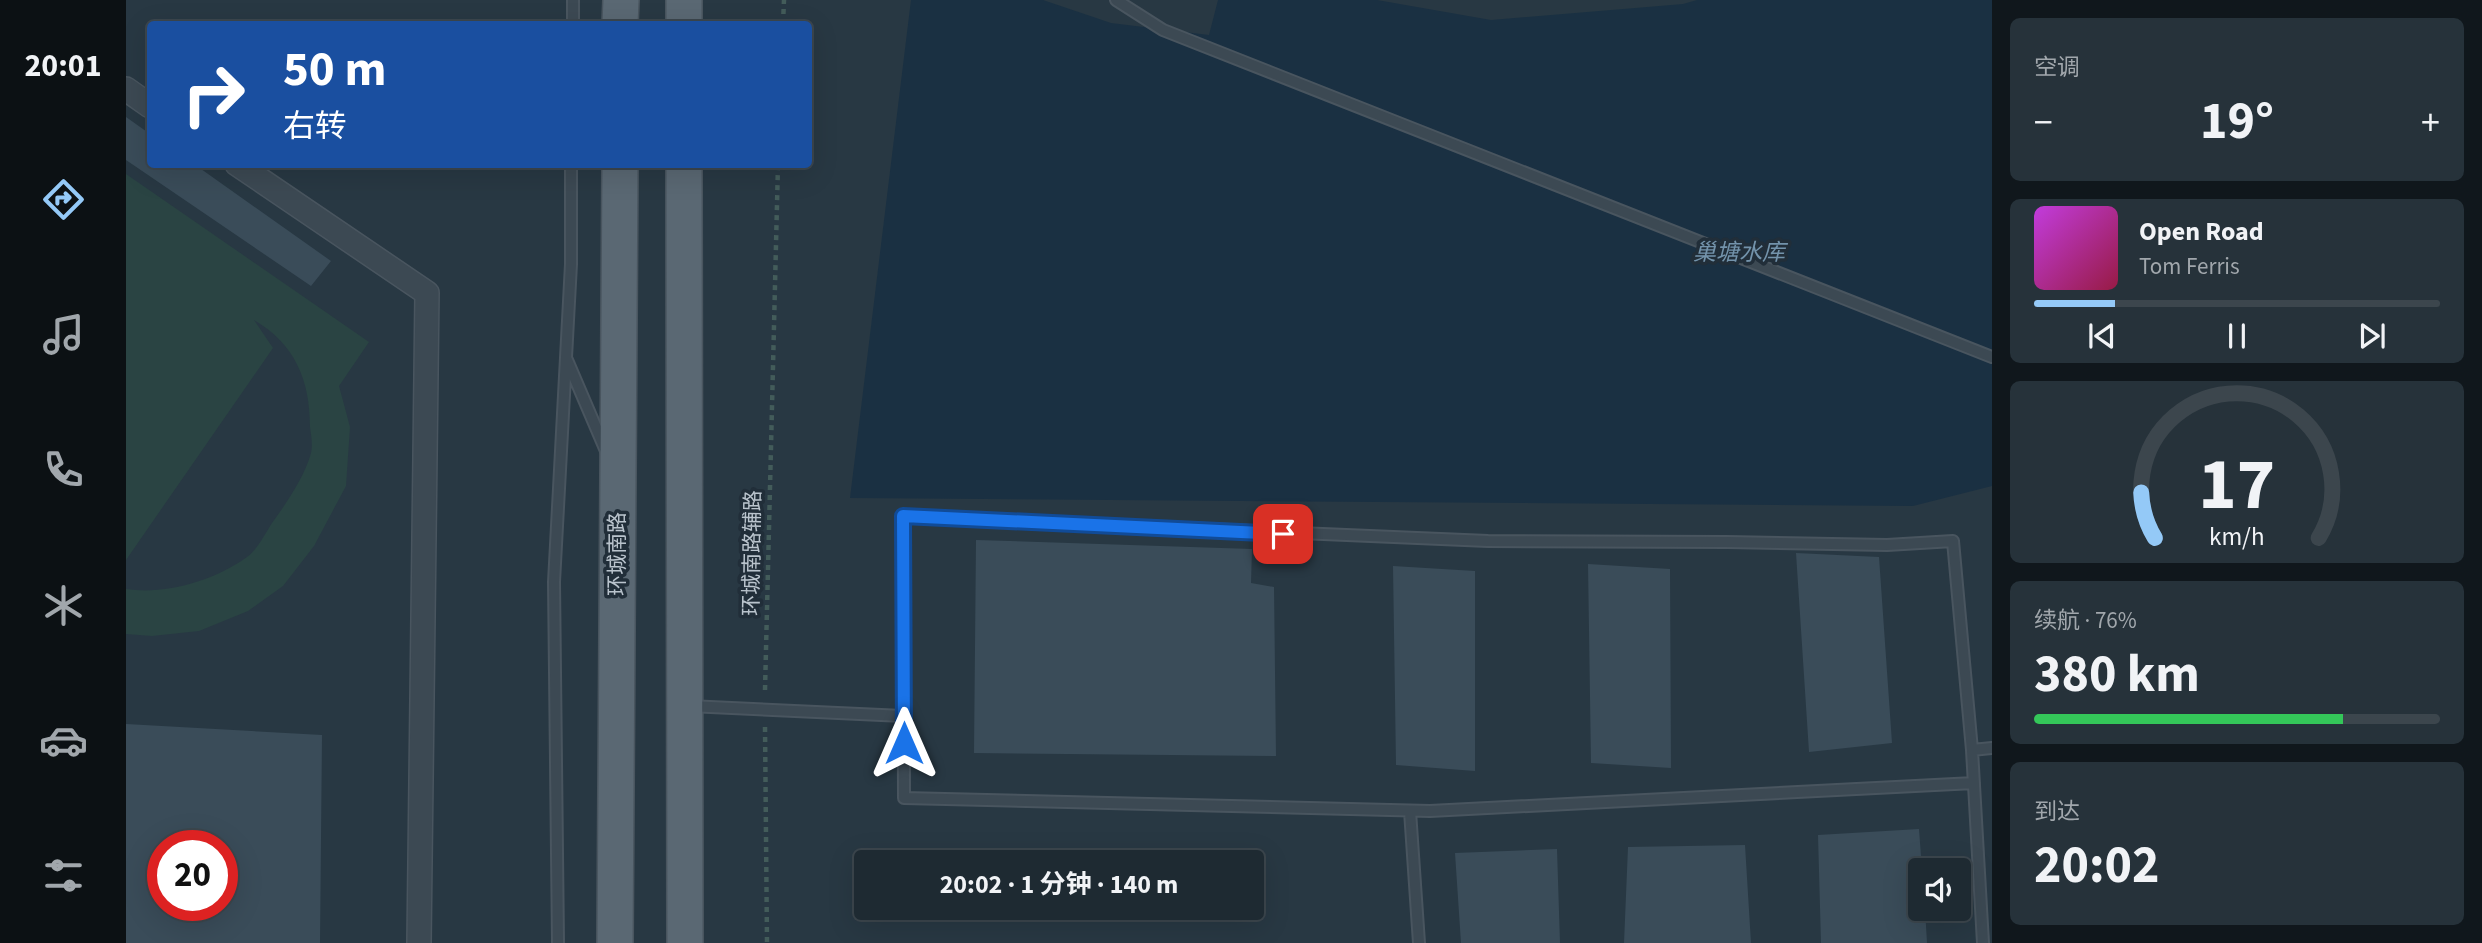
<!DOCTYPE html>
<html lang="zh">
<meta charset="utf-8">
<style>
:root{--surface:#1e2a32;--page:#26323a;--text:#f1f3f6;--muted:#a1a7ac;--line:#3c464d;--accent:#94c9f7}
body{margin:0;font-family:"Source Sans 3","Noto Sans SC",sans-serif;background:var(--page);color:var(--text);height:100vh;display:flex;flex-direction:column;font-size:26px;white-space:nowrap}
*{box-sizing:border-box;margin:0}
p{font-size:23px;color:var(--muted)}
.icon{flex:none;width:38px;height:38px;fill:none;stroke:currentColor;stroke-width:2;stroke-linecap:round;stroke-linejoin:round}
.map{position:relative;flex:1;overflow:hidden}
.panel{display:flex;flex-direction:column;gap:18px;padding:18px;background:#10171c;width:490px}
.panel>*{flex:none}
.banner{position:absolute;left:21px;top:21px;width:665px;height:147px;border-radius:7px;box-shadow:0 7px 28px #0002,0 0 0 2px var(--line);background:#1a4fa0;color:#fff;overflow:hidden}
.buttons{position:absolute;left:1782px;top:858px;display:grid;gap:14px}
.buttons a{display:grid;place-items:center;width:63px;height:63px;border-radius:7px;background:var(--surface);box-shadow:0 7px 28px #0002,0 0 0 2px var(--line);font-size:35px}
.speed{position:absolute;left:21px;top:830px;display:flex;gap:14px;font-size:35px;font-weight:700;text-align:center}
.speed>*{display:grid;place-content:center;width:91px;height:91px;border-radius:50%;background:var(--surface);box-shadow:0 7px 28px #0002,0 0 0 2px var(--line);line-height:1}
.speed .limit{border:10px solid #d22;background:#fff;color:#111}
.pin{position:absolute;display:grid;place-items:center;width:60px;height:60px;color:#fff;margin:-30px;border-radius:14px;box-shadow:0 4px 10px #0006}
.me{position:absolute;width:77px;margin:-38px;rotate:0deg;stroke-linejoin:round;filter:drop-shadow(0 0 5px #0008)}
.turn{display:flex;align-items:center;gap:24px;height:147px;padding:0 21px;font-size:32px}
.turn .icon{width:91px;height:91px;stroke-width:2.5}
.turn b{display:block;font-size:49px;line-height:60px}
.big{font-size:52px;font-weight:700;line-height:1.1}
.panel .card{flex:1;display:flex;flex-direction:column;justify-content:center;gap:10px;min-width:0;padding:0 24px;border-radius:10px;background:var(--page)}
.panel .dial{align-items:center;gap:0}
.dial svg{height:182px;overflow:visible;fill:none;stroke:var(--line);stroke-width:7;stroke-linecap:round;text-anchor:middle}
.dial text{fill:var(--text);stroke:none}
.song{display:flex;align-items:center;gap:21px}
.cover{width:84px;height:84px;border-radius:10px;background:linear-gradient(135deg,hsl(290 70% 55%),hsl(340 70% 35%))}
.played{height:7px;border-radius:4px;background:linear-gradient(90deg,var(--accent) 20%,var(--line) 20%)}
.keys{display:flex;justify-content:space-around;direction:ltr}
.heat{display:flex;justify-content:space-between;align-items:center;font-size:38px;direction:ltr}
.charge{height:10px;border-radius:5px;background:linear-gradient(90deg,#34c759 76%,var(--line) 0)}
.trip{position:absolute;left:728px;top:850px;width:410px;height:70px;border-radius:7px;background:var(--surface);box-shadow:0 7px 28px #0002,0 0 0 2px var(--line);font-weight:700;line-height:70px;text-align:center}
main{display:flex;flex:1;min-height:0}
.dock{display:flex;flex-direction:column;width:126px;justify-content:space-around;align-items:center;background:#0c1114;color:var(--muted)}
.dock .icon{width:49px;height:49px}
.dock .active{color:var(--accent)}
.dock b{font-size:32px;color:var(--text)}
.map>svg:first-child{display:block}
</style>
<main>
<nav class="dock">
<b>20:01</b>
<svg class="icon active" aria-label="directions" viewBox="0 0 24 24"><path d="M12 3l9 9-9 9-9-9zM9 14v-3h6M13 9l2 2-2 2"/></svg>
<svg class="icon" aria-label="music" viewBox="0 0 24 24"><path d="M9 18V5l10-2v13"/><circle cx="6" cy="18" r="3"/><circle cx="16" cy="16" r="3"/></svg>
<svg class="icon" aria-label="phone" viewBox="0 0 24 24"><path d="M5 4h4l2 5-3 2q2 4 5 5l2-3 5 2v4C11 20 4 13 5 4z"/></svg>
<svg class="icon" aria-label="climate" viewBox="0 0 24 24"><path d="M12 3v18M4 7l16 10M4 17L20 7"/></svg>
<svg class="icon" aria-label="car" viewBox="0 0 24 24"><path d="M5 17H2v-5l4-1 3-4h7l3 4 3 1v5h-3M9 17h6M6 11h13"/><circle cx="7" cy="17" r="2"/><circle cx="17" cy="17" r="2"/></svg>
<svg class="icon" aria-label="filters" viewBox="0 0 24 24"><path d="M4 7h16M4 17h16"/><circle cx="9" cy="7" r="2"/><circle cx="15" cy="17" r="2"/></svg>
</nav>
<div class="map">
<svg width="1866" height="943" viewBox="0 0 1866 943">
<rect width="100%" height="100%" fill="#283843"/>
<path fill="#2a4443" d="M0,174L243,342L213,386L224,427L220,486L188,546L157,586L122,611L73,631L26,636L0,634V589C39,595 88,581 121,557C131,550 139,534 146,523C160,504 179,476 185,453C187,445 185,435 184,427C184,380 169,344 128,320L147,348L0,560Z"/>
<path fill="#1a3042" d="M785,0H917L985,23L1083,35L1092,0H1251L1365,20L1557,4L1571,0H1866V486L1787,506L724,498Z"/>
<path fill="#3a4c59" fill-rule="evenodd" d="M0,117L24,134V164H68L205,261L185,286L0,160Z
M850,540L1126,549L1125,583L1148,587L1150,756L848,753Z
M1670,553L1753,557L1766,743L1683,752Z
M1462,564L1544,569L1545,768L1465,763Z
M1267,566L1349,571V771L1270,765Z
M0,724L196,735L194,943H0ZM37,845H96V905H37Z
M1793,829L1796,870H1794V908H1799L1801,943H1695L1692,835Z
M1619,845L1625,943H1498L1502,847Z
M1431,849L1434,943H1335L1329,853Z"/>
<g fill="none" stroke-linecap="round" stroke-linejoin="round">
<defs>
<path id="lane" d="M990,0L1037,30L1866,357
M447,24V0
M441,360L480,451
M563,706L777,716
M1846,750L1866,748
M1848,783L1304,811L778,798L777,516L1362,541L1601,542L1761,545L1827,541L1846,750L1857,943
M1284,811L1293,943
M432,943L428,582L445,264V164"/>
<path id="street" d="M0,89L24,106
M111,164L301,293L293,943"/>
<path id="primary" d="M558,0V24
M494,24L495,0
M558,164L559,943
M489,943L494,164"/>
</defs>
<use href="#lane" stroke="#49555f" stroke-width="14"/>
<use href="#street" stroke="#49555f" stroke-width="26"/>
<use href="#primary" stroke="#49555f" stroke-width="38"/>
<path stroke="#435c5a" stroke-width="4.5" stroke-dasharray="5 5" stroke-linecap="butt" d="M657,24L658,0
M639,690L652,164
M639,727L641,943"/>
<use href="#lane" stroke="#3c4953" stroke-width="10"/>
<use href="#street" stroke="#3c4953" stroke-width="23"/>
<use href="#primary" stroke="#5a6873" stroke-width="35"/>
</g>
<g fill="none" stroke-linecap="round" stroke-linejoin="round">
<defs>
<path id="route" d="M778,743L777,516L1157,534"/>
</defs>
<use href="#route" stroke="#114b97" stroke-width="18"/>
<use href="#route" stroke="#1a73e8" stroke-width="12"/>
</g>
<g text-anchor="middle" stroke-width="7" stroke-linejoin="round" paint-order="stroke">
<g font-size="21" fill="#bac4cd" stroke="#212e39">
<text transform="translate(626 553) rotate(-89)" y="7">环城南路辅路</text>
<text transform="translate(491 554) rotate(-90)" y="7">环城南路</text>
</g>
<g font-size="23" font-style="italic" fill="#7393ab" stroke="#212e39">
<text x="1613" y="260">巢塘水库</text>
</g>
</g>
</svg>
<div class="buttons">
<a><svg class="icon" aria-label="sound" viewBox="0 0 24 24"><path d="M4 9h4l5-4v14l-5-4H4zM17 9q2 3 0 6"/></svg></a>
</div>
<div class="speed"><div class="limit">20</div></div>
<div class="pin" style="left:1157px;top:534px;background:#d93025"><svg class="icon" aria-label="arrive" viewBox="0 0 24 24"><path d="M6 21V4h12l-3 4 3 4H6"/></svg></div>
<svg class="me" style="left:778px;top:743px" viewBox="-20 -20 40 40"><path d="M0-17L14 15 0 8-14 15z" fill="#1a73e8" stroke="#fff" stroke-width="4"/></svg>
<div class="trip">20:02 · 1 分钟 · 140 m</div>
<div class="banner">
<div class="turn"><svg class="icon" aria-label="right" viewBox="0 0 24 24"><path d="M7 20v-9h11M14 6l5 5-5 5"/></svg><div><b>50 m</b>右转</div></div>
</div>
</div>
<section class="panel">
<div class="card"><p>空调</p>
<div class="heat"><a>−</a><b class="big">19°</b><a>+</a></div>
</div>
<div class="card">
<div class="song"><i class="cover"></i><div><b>Open Road</b><p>Tom Ferris</p></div></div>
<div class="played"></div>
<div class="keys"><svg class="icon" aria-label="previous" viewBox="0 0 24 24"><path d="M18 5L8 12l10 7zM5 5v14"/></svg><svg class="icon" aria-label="pause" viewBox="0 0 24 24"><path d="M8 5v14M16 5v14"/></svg><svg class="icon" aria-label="next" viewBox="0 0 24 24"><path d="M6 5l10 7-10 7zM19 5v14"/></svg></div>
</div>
<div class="card dial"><svg viewBox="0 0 100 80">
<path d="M14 69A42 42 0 1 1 86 69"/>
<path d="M14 69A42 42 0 0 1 8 49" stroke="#94c9f7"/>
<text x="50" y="56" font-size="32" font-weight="700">17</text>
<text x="50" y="72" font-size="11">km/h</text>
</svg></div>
<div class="card"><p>续航 · 76%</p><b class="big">380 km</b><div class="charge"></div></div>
<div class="card"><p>到达</p><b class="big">20:02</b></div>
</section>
</main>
